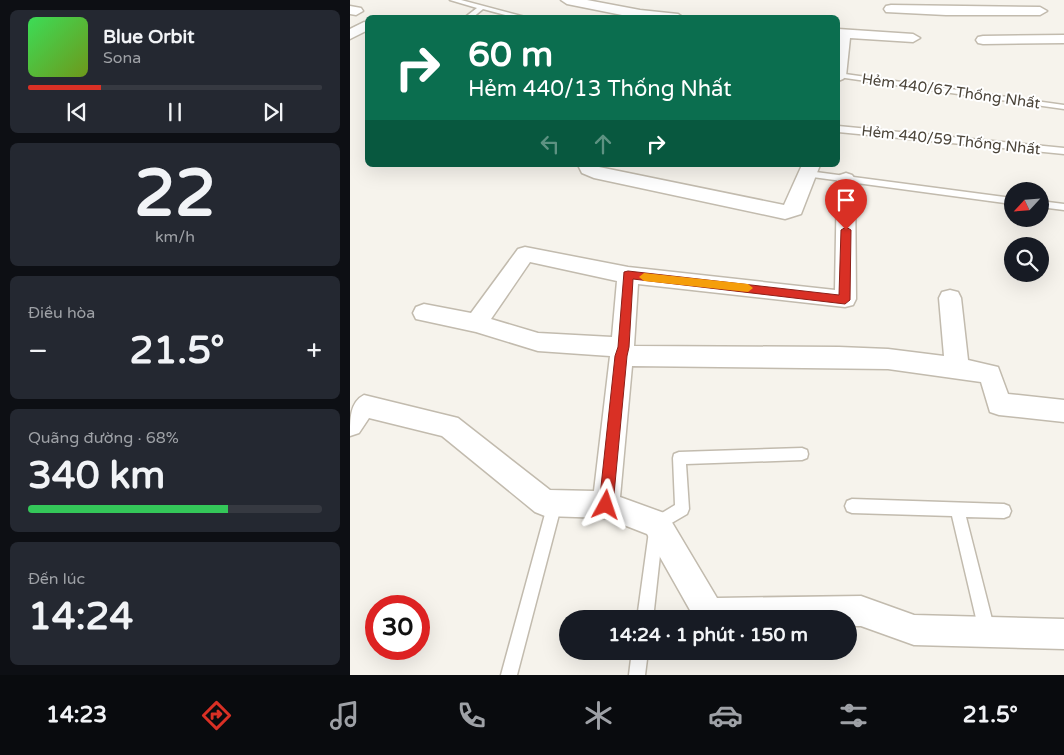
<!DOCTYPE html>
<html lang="vi">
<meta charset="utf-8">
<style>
:root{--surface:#171b24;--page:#242831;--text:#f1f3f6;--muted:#9ea1a6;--line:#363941;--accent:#d93025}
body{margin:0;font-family:"Varela Round",sans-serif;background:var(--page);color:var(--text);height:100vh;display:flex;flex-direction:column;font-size:19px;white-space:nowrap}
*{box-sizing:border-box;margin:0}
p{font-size:16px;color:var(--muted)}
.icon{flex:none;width:28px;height:28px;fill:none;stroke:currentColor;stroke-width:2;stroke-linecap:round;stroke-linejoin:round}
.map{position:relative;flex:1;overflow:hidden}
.panel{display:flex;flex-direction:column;gap:10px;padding:10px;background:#0d0f14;width:350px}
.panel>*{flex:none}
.guide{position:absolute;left:15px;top:15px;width:475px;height:152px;border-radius:8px;box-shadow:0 5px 20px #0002;background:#0b6e4f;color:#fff;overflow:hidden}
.needle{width:32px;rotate:244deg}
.tools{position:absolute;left:654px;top:182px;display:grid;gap:10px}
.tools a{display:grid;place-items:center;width:45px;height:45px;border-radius:50%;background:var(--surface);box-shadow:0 5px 20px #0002;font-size:25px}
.speed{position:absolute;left:15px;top:595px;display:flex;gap:10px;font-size:25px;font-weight:700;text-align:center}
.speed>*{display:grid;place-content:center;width:65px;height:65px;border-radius:50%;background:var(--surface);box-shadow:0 5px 20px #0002;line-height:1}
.speed .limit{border:8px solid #d22;background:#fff;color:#111}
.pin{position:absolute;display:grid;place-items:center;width:42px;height:42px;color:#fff;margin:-51px -21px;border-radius:50% 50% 50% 0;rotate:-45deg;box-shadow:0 0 5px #0007}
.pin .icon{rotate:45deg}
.me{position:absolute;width:55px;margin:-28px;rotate:5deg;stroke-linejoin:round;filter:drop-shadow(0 0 4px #0008)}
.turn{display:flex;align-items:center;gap:18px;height:105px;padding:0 20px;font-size:22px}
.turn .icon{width:65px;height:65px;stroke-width:2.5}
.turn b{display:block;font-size:35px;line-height:42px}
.lanes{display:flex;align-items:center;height:48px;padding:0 20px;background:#0003;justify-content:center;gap:25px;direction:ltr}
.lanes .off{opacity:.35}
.big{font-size:38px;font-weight:800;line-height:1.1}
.panel .card{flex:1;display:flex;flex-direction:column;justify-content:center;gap:8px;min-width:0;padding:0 18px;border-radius:8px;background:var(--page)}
.panel .dial{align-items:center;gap:0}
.dial b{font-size:65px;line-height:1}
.song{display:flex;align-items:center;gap:15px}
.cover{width:60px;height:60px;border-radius:8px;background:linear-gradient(135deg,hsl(130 70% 55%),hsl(80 70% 35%))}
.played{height:5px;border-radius:2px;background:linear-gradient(90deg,var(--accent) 25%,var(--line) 25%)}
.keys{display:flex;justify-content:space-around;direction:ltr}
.heat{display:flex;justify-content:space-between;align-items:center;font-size:28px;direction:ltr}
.charge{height:8px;border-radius:4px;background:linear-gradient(90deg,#34c759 68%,var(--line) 0)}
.trip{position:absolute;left:209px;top:610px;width:298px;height:50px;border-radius:25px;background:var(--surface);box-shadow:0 5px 20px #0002;font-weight:800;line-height:50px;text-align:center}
.menu{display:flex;height:80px;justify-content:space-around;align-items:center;background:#090b0e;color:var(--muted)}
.menu .icon{width:35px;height:35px}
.menu .on{color:var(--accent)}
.menu b{font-size:22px;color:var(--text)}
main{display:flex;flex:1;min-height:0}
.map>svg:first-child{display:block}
</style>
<main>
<section class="panel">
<div class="card">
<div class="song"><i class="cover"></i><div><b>Blue Orbit</b><p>Sona</p></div></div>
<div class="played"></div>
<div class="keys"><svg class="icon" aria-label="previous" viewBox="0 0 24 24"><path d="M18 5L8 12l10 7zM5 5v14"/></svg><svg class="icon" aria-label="pause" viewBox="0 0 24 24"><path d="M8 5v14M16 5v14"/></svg><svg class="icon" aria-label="next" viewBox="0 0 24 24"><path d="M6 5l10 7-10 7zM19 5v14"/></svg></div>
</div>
<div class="card dial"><b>22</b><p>km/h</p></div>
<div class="card"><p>Điều hòa</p>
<div class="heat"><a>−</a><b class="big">21.5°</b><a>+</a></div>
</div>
<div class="card"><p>Quãng đường · 68%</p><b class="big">340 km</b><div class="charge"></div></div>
<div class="card"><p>Đến lúc</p><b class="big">14:24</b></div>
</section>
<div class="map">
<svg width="714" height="675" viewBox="0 0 714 675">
<rect width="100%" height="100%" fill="#f6f3ec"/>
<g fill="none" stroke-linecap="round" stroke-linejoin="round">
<defs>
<path id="service" d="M100,0H111L179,18H166L133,9L122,18H114L127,8Z
M488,73L714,105V109L488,77Z
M488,126L714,148V154L488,132Z
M458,171L662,198V204L455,176V172Z
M690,201L714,204V210L690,207Z
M452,448L457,450L458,454L457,458L452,460L336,464L339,509L337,514L313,528L303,619H287L300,524L302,519L325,505L323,458L324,454L329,452Z
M205,496L210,498L212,503L167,675H151L198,503L200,498Z
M502,499L654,504L659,506L661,511L659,516L654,518L616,517L645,631L642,636L637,639L632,636L629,631L602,516L502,513L497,511L495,506L497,501Z
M282,651H298L295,675H279Z"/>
<path id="minor" d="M211,0H237L290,10L328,14L334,18H287L217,4Z
M541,5L690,7L697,11L690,15H596L536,12L534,9L536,6Z
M0,6L11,8L13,11L6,15L0,14Z
M14,22L18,23V30L0,39V29Z
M488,29L563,34L570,38L563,42L500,38L496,76L493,79L488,81Z
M714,35V43L633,44L628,43L626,40L628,37L633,36Z
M228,165H246L249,167L434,205L452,165H470L451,214L435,219L244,178L232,173Z
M496,173L502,175L505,179L506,299L503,305L495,307L288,284L284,346L489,347L538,349L594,356L589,298L592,292L600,290L608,292L611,298L618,360L648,367L658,394L714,400V422L649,415L640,412L631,382L538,369L282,366L270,497L317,514L367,598L511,596L564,615L714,619V649L564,645L511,626H498V619H345L297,534L256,518L195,516L185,512L92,436L19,418L9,433L0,436C0,419 0,402 14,395L108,418L200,490L244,491L260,356L188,351L126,332L66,319L63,313L66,307L74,304L121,313L168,249L175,247L278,267L485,290L487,179L490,175ZM180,262L267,281L262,337L188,333L141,319Z"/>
</defs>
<use href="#service" stroke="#c2bbae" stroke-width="3"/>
<use href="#minor" stroke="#c2bbae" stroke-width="3"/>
<use href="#service" fill="#fff" fill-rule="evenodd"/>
<use href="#minor" fill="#fff" fill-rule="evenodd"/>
</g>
<path fill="#d93025" stroke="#8d1f18" d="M496,227L501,230L500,300L495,304L283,279L279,347L277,356L263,505L261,510L256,512L251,510L249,505L265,356L268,347L274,272L278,271L489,295L491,230Z"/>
<path fill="#f59e0b" d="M294,273L398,284L403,288L398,292L294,281L289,277Z"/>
<g text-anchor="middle" stroke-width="4" stroke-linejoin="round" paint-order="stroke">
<g font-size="15" fill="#4b4439" stroke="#fff">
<text transform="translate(601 91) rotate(8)" y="5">Hẻm 440/67 Thống Nhất</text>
<text transform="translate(601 140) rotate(6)" y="5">Hẻm 440/59 Thống Nhất</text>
</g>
</g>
</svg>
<div class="tools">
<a><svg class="needle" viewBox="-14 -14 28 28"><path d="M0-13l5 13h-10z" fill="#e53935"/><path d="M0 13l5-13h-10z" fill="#9ea1a6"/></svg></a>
<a><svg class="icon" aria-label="search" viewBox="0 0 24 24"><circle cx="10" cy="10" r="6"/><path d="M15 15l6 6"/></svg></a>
</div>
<div class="speed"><div class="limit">30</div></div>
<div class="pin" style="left:496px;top:230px;background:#d93025"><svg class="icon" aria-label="arrive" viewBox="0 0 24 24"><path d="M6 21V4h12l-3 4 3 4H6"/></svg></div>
<svg class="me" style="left:256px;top:505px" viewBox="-20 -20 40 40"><path d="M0-17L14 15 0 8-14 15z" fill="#d93025" stroke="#fff" stroke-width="4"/></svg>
<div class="trip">14:24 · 1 phút · 150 m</div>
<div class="guide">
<div class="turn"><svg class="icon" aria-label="right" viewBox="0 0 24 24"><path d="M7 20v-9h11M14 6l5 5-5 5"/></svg><div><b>60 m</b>Hẻm 440/13 Thống Nhất</div></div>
<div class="lanes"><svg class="icon off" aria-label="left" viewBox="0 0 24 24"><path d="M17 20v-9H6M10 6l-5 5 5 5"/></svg><svg class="icon off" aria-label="ahead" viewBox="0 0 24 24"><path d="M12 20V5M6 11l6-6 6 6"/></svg><svg class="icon" aria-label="right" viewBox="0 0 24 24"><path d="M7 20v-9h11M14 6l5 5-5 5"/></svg></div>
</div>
</div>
</main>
<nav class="menu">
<b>14:23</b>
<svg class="icon on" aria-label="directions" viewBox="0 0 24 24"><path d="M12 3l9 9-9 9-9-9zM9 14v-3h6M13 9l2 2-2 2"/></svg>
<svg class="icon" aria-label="music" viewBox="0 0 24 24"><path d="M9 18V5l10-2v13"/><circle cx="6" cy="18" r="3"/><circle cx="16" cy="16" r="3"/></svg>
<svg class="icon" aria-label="phone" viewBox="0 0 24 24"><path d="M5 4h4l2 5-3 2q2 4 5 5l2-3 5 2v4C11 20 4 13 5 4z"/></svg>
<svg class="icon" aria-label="climate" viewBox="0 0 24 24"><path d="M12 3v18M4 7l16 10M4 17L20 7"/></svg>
<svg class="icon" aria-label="car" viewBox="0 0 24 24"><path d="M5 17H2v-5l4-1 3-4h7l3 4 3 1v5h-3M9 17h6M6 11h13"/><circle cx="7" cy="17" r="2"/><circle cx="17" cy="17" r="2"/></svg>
<svg class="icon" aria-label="filters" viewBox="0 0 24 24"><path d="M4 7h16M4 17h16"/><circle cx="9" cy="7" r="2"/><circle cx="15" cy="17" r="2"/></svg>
<b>21.5°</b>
</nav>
